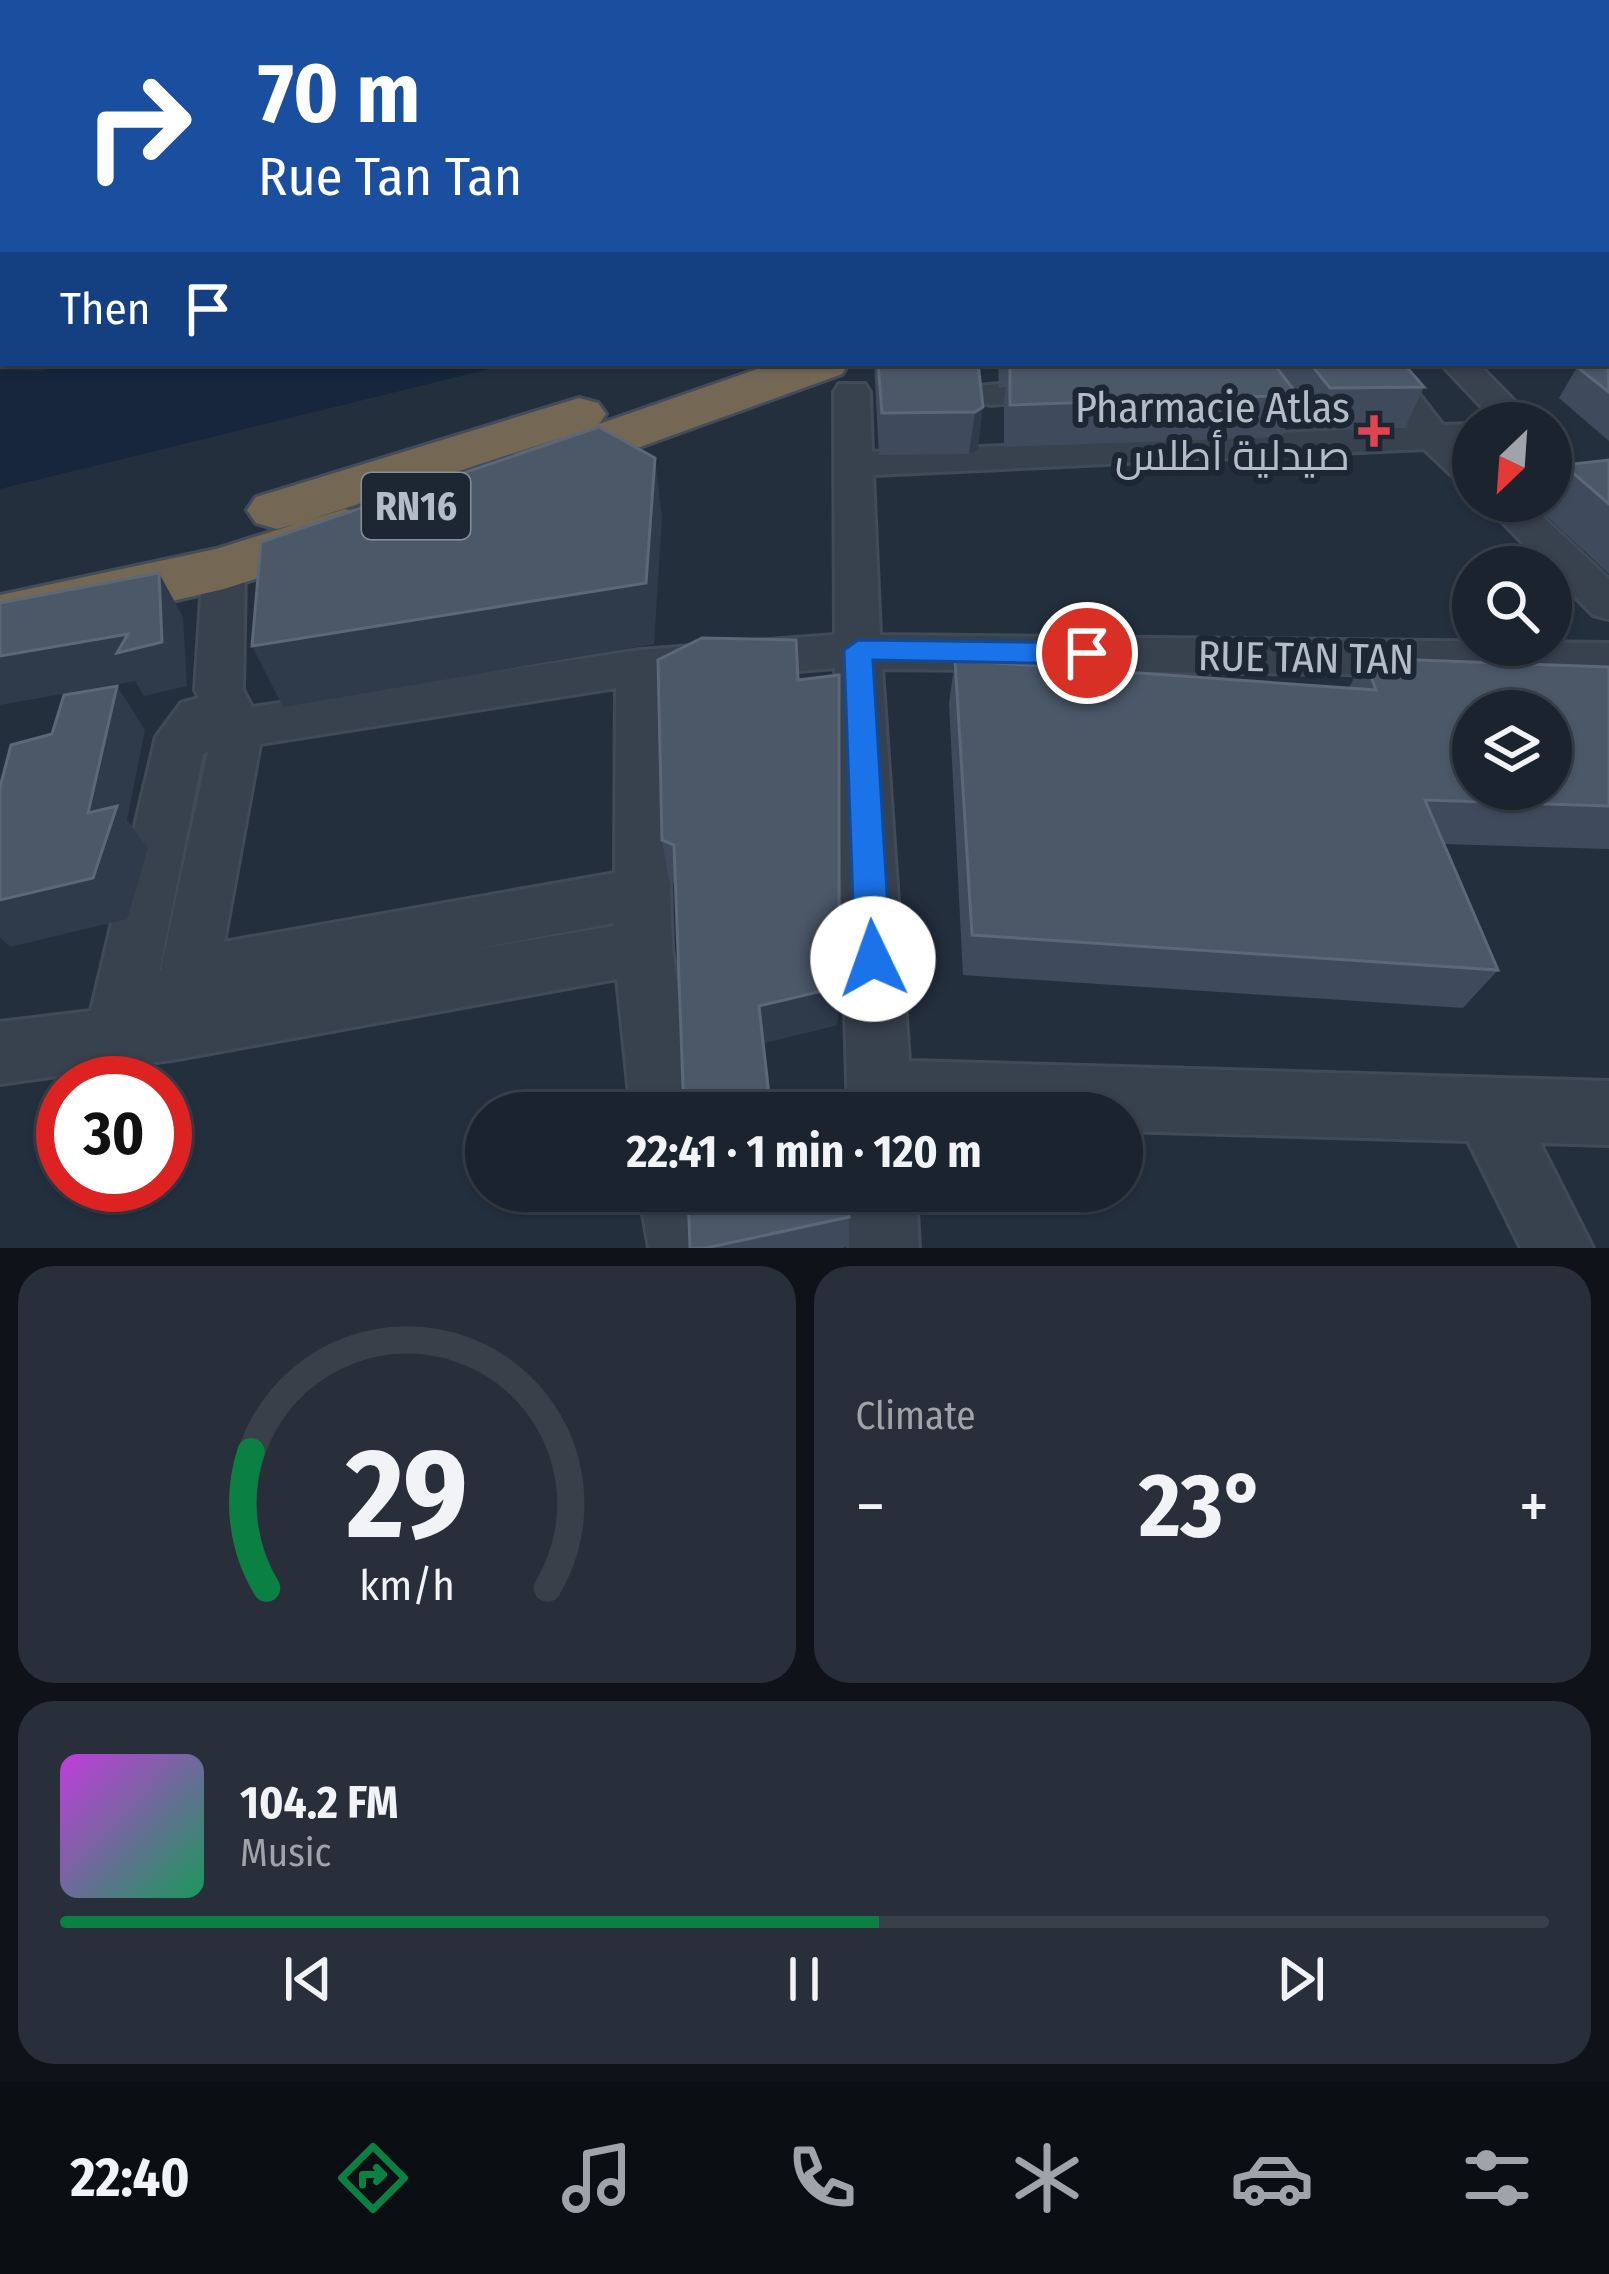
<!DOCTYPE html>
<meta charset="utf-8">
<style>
:root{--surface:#1b232e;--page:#282f3a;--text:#f1f3f6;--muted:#a0a4aa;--line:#39404a;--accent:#0b8043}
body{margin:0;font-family:"Fira Sans Condensed",Cairo,sans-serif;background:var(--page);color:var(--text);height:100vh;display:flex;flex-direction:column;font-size:45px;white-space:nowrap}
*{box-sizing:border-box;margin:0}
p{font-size:39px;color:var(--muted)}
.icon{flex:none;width:66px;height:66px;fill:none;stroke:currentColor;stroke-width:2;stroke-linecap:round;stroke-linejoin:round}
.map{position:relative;height:1248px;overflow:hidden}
.sheet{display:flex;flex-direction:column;gap:18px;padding:18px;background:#0f1319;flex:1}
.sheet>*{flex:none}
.top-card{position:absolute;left:0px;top:0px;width:1611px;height:366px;box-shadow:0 3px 9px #0004,0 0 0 3px var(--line);background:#1a4fa0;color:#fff;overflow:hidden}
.needle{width:78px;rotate:205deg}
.controls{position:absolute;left:1452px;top:402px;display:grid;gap:24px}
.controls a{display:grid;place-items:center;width:120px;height:120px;border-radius:50%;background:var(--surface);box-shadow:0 3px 9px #0004,0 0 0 3px var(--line);font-size:60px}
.speed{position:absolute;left:36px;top:1056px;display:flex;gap:24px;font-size:60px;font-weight:700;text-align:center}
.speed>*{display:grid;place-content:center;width:156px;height:156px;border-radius:50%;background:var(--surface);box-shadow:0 3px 9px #0004,0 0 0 3px var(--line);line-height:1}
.speed .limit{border:18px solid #d22;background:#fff;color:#111}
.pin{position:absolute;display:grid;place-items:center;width:102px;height:102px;color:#fff;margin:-51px;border:6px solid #fff;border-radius:50%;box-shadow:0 3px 12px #0007}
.me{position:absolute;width:132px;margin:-66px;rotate:357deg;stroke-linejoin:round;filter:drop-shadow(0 0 9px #0008)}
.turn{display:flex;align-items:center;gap:42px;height:252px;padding:0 60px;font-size:54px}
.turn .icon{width:156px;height:156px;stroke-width:2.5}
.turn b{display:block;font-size:84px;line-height:102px}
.then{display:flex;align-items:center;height:114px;padding:0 60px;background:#0003;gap:24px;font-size:45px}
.big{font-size:90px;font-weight:700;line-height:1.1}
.sheet .tile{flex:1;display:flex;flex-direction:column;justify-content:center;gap:18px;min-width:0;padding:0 42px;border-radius:36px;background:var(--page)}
.sheet .dial{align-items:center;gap:0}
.dial svg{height:312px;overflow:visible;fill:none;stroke:var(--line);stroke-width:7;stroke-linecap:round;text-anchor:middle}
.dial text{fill:var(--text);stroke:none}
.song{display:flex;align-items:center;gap:36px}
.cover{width:144px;height:144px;border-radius:18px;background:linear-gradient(135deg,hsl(290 70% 55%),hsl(150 70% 35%))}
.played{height:12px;border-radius:6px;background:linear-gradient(90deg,var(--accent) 55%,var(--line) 55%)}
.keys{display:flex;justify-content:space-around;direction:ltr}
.heat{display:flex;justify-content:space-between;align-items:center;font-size:66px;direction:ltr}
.sheet .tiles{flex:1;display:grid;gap:18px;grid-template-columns:1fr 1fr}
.tile:last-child{grid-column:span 2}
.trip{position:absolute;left:465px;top:1092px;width:678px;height:120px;border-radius:60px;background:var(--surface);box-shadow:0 3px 9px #0004,0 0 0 3px var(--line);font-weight:700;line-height:120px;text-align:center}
.tab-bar{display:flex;height:192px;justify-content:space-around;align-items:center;background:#0b0e12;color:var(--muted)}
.tab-bar .icon{width:84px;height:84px}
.tab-bar .current{color:var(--accent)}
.tab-bar b{font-size:54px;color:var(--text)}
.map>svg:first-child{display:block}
</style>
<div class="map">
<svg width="1609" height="1248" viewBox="0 0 1609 1248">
<rect width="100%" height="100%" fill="#242f3e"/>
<path fill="#17263c" d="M81,363H514L0,489V370L40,371Z"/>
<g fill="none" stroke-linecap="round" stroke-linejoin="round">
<defs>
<path id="minor" d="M567,0H587L566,3Z
M616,0H636L615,3Z
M652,0H672V3H652Z
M704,0H724L725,3H705Z
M859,0H886L888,3H861Z
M934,0H960L932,3Z
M1258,0H1278L1280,3H1260Z
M1393,0H1417L1419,3H1395Z
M1493,0H1521L1491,3Z
M1567,0H1595L1597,3H1569Z
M0,191H3L0,208Z
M1608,263H1609V282H1608Z
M1360,363H1395L1443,425L1473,424V446L1466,447L1473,453V486L1459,482L1424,449L873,475L880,635L1609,643V677L882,669L909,1061L1609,1081V1145L1540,1143L1593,1248H1521L1468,1141L1122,1131V1113H848L835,668L664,682L672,948L695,1113H631L617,979L178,1059L0,1084V1022L91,1011L156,737L181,703L199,698L195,690L203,568L209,558L224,554L239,558L245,568L243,690L252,707L640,650L835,635L834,392L839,384H865L870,392L872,452L1407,427ZM616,688L615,873L224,942L260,744ZM208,752L161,969L159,973L203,753ZM614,923V926L458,952Z
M1440,363H1477L1536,423H1497Z
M1065,378L1078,381L1083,389L1078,397L991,405L978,402L973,394L978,386Z
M1482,501H1526L1609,579V619L1593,615Z
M639,1191H707L713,1234L707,1248H649Z
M848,1191H916L919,1248H849Z"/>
<path id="highway" d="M1608,54H1609V74H1608Z
M775,363H849L842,374L554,478L534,483L514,478L506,466L514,454L566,436L303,522L345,509L366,515L375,529L366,543L224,589L0,641V595L216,549L296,524L277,529L256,523L247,510L256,497L579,398L598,403L606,414L599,424Z"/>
</defs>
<use href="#minor" stroke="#414a57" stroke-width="6"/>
<use href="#highway" stroke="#434c59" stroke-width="6"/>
<use href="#minor" fill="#38414e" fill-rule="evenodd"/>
<use href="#highway" fill="#746855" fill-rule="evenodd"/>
</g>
<path fill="#3f4b5c" d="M1609,362V441L1559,398L1577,367Z
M874,363H978V449L969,454L879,455Z
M998,363H1403L1424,387L1405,428L1314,429L1294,404L1282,437L1004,447V402L1006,387L999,388Z
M1609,460V574L1538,508L1542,501H1551V486L1564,465Z
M1364,658L1609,667V849L1444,844L1498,970L1463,1008L963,975L949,703L955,660L1349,688Z
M798,680L839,987L837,1025L763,1043L675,884L669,881L662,840Z
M849,1217L846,1247L843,1248H690Z"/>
<path fill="#2f3b4b" d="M983,407L978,449L969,454L975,412Z
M655,458L662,518L654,644L283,707L252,646Z
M159,573L183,617L187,686L144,696L135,681L0,705V656L128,634Z
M117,686L145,730L127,820L148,848L127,919L10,947L0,937V866L88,813Z
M839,987L837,1025L761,1044L759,1006Z"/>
<path fill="#4b5868" stroke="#5c6777" stroke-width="3" fill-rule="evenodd" d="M1608,362L1609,392L1577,367L1608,363Z
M878,363H978L983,407L975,412L882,413Z
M1010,363H1273L1298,395L1010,405Z
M1310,363H1403L1424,387L1330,388Z
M599,427L655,458L646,583L252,646L261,542Z
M1609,460V504L1564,465Z
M159,573L162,642L117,653L128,634L0,656V603Z
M702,638L796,640L798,680L839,675V987L759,1006L771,1113H684L674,845L662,840L658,660Z
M1364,658L1609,667V806L1425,800L1498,970L972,935L955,660L1376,690ZM1473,711H1551V789H1473Z
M117,686L88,813L117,806L93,878L0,900V787L11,745L52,734L64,695Z
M688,1191H845L849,1217L706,1248H690Z"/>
<path fill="#1a73e8" stroke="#114b97" stroke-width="3" d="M858,640L1087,643L1101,653L1087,664L873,660L891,959L886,971L873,975L860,971L855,959L844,650Z"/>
<path fill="#e0444e" stroke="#1d2633" stroke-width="4.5" d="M1368 413h12v12h12v12h-12v12h-12v-12h-12v-12h12z"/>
<g text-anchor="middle" stroke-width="12" stroke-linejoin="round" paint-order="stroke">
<rect fill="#1d2633" stroke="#878f9c" stroke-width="3" x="362" y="473" width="108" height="66" rx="9"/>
<g font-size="39" font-weight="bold" fill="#b4bcc9">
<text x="416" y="520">RN16</text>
</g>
<g font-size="42" fill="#b4bcc9" stroke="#1d2633" text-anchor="end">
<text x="1350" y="422">Pharmacie Atlas<tspan x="1350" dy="48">صيدلية أطلس</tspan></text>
</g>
<g font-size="42" fill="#b4bcc9" stroke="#1d2633">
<text transform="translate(1306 657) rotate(1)" y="15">RUE TAN TAN</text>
</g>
</g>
</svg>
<div class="controls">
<a><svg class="needle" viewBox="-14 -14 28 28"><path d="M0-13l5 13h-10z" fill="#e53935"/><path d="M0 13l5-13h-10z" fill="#a0a4aa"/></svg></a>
<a><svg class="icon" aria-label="search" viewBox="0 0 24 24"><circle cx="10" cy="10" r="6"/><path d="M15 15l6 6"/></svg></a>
<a><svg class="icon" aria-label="layers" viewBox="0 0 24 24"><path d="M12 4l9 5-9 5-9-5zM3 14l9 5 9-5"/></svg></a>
</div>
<div class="speed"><div class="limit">30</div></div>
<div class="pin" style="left:1087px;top:653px;background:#d93025"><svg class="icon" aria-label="arrive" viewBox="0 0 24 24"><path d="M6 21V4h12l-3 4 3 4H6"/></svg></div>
<svg class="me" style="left:873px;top:959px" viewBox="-20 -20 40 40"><circle r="19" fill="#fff"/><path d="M0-13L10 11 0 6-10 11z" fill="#1a73e8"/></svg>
<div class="trip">22:41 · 1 min · 120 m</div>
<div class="top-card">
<div class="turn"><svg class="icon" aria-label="right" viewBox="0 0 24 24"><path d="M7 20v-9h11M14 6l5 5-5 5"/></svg><div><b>70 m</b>Rue Tan Tan</div></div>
<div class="then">Then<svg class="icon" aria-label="arrive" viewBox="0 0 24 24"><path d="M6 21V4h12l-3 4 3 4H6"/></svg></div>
</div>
</div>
<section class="sheet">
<div class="tiles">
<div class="tile dial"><svg viewBox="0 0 100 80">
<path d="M14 69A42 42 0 1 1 86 69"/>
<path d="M14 69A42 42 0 0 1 10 34" stroke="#0b8043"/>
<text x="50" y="56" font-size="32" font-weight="700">29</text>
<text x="50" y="72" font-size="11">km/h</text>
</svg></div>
<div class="tile"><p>Climate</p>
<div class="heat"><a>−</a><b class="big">23°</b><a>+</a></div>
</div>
<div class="tile">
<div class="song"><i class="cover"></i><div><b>104.2 FM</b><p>Music</p></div></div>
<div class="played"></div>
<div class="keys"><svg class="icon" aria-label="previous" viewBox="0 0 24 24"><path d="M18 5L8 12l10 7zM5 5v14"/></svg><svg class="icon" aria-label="pause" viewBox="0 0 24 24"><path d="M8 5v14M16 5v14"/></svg><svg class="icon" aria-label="next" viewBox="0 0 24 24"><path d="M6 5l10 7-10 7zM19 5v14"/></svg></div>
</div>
</div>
</section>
<nav class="tab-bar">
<b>22:40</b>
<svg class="icon current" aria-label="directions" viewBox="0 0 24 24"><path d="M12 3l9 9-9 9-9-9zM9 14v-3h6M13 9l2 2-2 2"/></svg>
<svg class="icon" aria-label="music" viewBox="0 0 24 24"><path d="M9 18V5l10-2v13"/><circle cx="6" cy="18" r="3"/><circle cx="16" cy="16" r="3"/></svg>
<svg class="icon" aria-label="phone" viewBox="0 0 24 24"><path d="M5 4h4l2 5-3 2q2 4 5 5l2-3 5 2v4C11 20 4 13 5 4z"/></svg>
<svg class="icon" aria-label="climate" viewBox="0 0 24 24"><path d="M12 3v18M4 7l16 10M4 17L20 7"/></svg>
<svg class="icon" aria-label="car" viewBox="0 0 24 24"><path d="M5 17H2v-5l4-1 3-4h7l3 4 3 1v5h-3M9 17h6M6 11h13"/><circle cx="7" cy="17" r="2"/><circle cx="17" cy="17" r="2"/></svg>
<svg class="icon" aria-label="filters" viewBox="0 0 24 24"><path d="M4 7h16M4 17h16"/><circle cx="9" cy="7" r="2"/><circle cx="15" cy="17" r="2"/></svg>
</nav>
